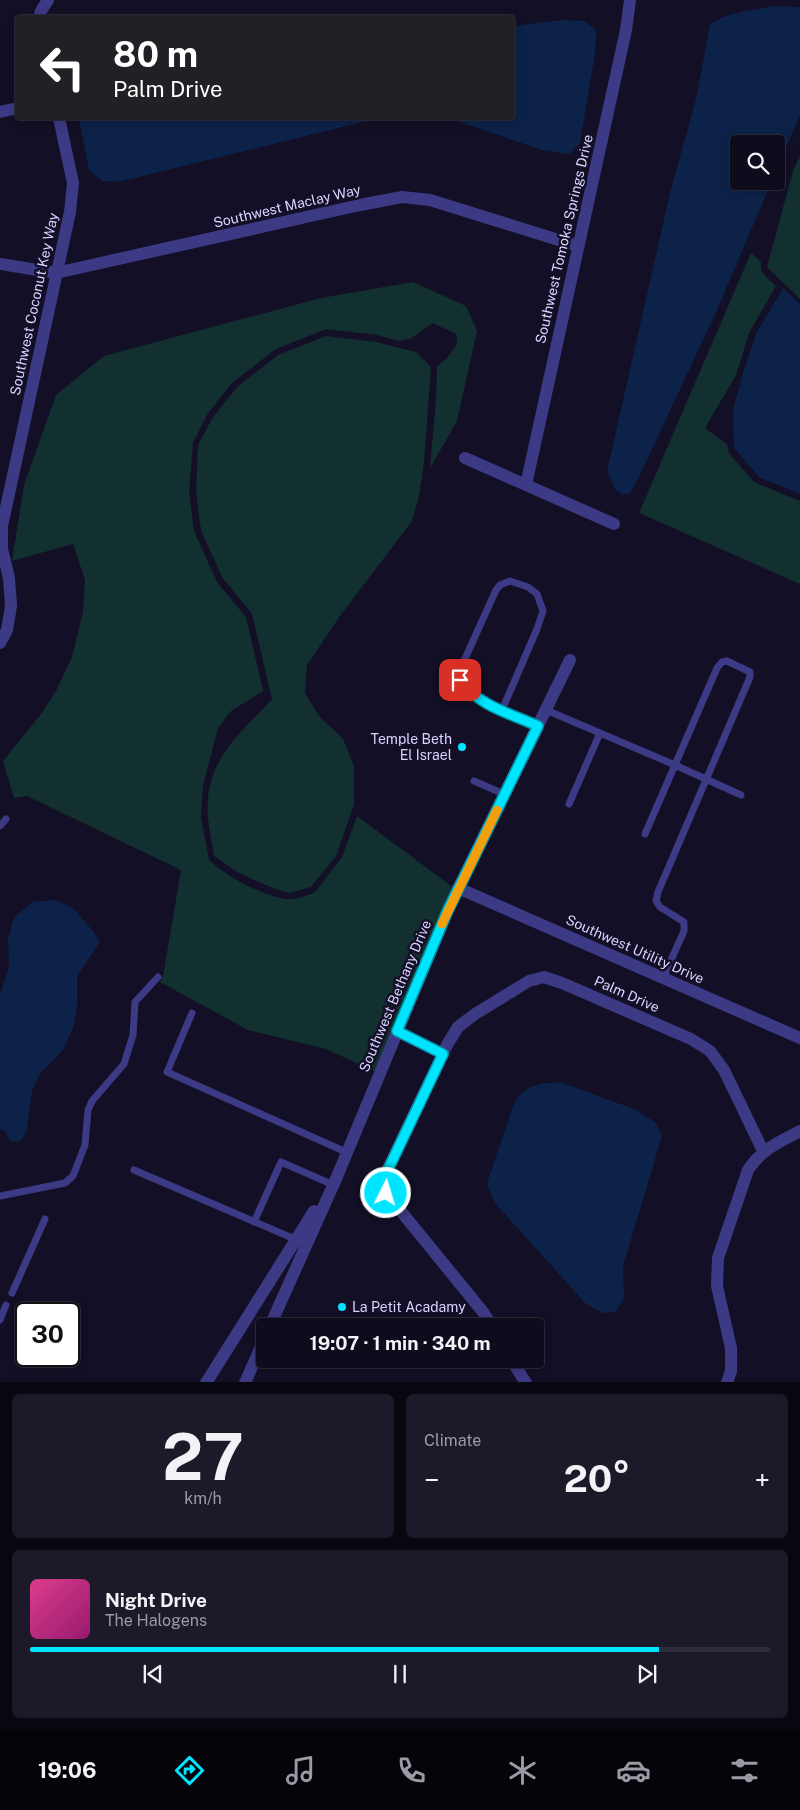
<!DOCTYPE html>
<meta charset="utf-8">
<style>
:root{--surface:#0e0b1c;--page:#1c1929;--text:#f1f3f6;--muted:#9b9ba3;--line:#2e2b3b;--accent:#00e5ff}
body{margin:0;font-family:"Public Sans",sans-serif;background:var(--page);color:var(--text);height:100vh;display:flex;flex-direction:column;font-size:19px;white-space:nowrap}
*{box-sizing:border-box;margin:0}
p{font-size:16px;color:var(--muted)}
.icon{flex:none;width:28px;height:28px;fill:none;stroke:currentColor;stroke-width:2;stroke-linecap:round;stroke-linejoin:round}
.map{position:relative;height:1382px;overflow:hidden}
.panel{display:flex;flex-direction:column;gap:12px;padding:12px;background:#08060f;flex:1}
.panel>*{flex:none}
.hud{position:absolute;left:15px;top:15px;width:500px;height:105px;border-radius:5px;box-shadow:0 2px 12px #0003,0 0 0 1px var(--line);background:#202124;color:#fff;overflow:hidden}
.controls{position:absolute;left:730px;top:135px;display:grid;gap:10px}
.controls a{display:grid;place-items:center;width:55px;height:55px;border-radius:5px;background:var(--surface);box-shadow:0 2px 12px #0003,0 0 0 1px var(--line);font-size:25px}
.speed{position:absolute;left:15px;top:1302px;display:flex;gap:10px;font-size:25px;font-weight:700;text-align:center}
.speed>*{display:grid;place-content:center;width:65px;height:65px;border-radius:50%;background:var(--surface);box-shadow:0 2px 12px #0003,0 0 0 1px var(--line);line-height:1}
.speed .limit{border:2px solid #111;border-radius:8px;background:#fff;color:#111}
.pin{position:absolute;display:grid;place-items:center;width:42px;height:42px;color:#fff;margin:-21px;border-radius:10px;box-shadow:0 2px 8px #0006}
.me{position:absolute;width:55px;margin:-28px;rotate:5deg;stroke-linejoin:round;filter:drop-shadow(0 0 4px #0008)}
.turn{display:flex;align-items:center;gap:18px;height:105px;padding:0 15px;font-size:22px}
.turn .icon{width:65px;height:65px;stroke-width:2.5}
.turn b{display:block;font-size:35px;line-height:42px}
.big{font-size:38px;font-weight:700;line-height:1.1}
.panel .tile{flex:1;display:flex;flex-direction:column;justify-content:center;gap:8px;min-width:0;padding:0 18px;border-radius:8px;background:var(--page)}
.panel .dial{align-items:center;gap:0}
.dial b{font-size:65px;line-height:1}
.song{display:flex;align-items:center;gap:15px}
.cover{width:60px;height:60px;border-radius:8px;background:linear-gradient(135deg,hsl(330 70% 55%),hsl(320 70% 35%))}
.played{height:5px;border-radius:2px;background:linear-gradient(90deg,var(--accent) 85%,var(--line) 85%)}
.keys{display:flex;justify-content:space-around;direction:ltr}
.heat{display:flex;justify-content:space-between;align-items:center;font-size:28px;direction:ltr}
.panel .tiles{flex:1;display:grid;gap:12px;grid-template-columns:1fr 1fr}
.tile:last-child{grid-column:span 2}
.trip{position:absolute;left:256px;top:1318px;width:288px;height:50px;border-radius:5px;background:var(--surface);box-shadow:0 2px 12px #0003,0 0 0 1px var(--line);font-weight:700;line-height:50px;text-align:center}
.tabs{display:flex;height:80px;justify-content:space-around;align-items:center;background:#06040b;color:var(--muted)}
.tabs .icon{width:35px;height:35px}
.tabs .on{color:var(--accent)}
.tabs b{font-size:22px;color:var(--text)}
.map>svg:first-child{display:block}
</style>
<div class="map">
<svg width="800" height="1383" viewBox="0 0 800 1383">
<rect width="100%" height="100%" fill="#130f26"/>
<path fill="#12302f" d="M800,156V299L767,267L793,171Z
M751,253L761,262C759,273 769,279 776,286L749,333L736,375L705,428L727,444L729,453L754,482L800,501V584L639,513Z
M413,282L466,306L477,331L457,421L430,468L436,400L437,367L447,358L457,344L456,334L433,323L410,339L399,341L377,335L326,329L276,349L232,383L208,413L193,443L189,493L194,531L217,582L246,617L263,691L231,711L218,728L203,786L201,817L209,860C226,876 262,896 286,899C294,900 309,896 316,891L342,857L357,816L462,894L378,1073L326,1049L248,1030L160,982L163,976L181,870L27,796L14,798L3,761L41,714L56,691L72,657L83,612L85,580L73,544L12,561L24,485L56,395L104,356L321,298Z
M326,336L376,342L416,352L431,367L424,461L419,496L412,521L340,616L307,665L305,693L319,716L343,739L354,766V805L336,856L311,887L289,893L270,887L239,873L214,856C212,843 209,831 208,818C203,762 238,736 272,699L252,614L222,577L201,530L196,492L198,445L213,417L237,387L278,355Z"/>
<path fill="#0c2248" d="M774,6L800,7V116L776,171V144H739V181H772L717,310L639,477L630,493L622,495L615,489L607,471L670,193L696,99L710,25C727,11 753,11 774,6Z
M562,20L585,21L596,31L595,54L580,143L569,154L542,150L448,118H512L513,26Z
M79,118H379L118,182L103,181L89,171Z
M783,288L800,304V494L759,477L734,448L733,410L743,373L756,334Z
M56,900L74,909L93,931L100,942L77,976V1007L73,1028L63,1050L40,1074L32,1091L27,1129L22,1139L18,1142L10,1141L5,1131L0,1129V995L9,967L8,938L14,918L32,902Z
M560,1082L634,1109L655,1122L662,1136L623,1266L624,1299L615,1312L603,1313L586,1304L494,1202L487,1183L513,1106C524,1084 537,1084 560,1082Z"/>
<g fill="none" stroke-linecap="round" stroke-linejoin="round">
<path stroke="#3d3a85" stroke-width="7" d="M502,710L537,629L543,611L537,594L528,587L510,581L500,585L496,590L459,672C459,674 459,677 460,680C467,701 518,717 538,726
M546,710L675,765L717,668L722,662L727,661L750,672V677L658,892L656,901L660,907L684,922V931L663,978
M474,781L504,794
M569,804L600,733
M0,826L6,819
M645,834L675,765L741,795
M192,1013L167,1072L346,1152
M134,1170L297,1240
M0,1196L65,1183L73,1176L85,1145L88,1110L92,1101L124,1064L133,1035L135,1002L158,977
M254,1222L281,1162L329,1183
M12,1293L45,1219
M0,1320L6,1305"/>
<path stroke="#3d3a85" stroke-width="12" d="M39,18L41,11L48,0
M0,112L18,108
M0,264L56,273L360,205L402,197L430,200L578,246
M465,458L614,524
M526,485L626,30L630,0
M0,643L7,630L11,606L9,578L2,549V526L70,212L73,183L59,118
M458,888L800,1038
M397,1031L443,1054
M270,1326L336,1179L448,910L570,660
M492,1326L483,1312L386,1193L384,1177L447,1045L458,1027L475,1014L529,981L544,977L562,983L691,1039L710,1051L724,1070L763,1151
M511,1359L526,1383
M206,1383L314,1211
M245,1383L265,1337
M727,1383L731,1371V1348L717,1286L718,1258L748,1170C762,1149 779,1142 800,1131"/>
</g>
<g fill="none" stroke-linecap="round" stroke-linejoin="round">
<defs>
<path id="route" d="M386,1193L384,1178L443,1054L397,1031L448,910L538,726C511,714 477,705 460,680"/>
</defs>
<use href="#route" stroke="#0095a6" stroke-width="12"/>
<use href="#route" stroke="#00e5ff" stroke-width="9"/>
<path stroke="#f59e0b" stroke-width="9" d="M442,924L497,810"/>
</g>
<g fill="#00e5ff" stroke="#130f26" stroke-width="2">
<circle cx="462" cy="747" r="5"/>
<circle cx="342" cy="1307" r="5"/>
</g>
<g text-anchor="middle" stroke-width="5" stroke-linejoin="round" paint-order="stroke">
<g font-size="14" fill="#d9d4ff" stroke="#130f26">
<text transform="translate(287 206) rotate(-13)" y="5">Southwest Maclay Way</text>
<text transform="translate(564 239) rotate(-77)" y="5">Southwest Tomoka Springs Drive</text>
<text transform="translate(34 304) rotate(-78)" y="5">Southwest Coconut Key Way</text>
<text transform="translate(635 949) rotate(24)" y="5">Southwest Utility Drive</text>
<text transform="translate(627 994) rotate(24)" y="5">Palm Drive</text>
<text transform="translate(395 996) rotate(-67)" y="5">Southwest Bethany Drive</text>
</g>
<g font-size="14" fill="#d9d4ff" stroke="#130f26" text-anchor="end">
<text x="452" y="744">Temple Beth<tspan x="452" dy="16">El Israel</tspan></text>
<text x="352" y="1312" text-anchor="start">La Petit Acadamy</text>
</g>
</g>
</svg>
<div class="controls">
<a><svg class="icon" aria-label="search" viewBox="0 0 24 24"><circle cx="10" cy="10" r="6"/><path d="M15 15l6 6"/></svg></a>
</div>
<div class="speed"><div class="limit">30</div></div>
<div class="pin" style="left:460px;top:680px;background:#d93025"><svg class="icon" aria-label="arrive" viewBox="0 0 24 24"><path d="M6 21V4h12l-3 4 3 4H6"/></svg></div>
<svg class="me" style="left:386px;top:1193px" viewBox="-20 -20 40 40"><circle r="17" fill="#00e5ff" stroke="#fff" stroke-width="3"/><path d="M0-11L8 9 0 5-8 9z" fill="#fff"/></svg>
<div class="trip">19:07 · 1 min · 340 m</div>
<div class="hud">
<div class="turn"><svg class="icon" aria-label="left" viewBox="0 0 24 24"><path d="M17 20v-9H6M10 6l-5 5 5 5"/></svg><div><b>80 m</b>Palm Drive</div></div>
</div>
</div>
<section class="panel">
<div class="tiles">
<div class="tile dial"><b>27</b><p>km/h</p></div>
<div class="tile"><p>Climate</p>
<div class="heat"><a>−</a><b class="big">20°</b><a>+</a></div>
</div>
<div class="tile">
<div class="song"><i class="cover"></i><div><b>Night Drive</b><p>The Halogens</p></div></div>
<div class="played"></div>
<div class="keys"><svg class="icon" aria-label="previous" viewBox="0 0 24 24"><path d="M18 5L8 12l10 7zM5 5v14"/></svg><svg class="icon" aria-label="pause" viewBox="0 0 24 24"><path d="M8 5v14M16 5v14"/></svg><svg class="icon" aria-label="next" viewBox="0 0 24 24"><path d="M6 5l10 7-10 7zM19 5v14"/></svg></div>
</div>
</div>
</section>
<nav class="tabs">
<b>19:06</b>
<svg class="icon on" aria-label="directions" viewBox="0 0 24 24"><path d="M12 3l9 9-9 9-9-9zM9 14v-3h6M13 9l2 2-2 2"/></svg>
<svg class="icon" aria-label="music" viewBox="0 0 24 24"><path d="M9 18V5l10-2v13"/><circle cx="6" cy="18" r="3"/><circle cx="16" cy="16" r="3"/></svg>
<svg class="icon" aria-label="phone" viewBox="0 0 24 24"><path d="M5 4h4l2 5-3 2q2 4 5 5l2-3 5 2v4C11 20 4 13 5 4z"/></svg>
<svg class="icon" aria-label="climate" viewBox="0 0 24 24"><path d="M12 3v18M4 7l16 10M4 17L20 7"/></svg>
<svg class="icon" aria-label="car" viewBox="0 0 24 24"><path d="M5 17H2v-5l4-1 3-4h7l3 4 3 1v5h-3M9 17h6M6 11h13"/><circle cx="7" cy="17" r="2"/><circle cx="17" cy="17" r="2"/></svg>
<svg class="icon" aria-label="filters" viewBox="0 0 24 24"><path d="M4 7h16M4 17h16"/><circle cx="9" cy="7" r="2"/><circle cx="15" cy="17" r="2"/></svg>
</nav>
